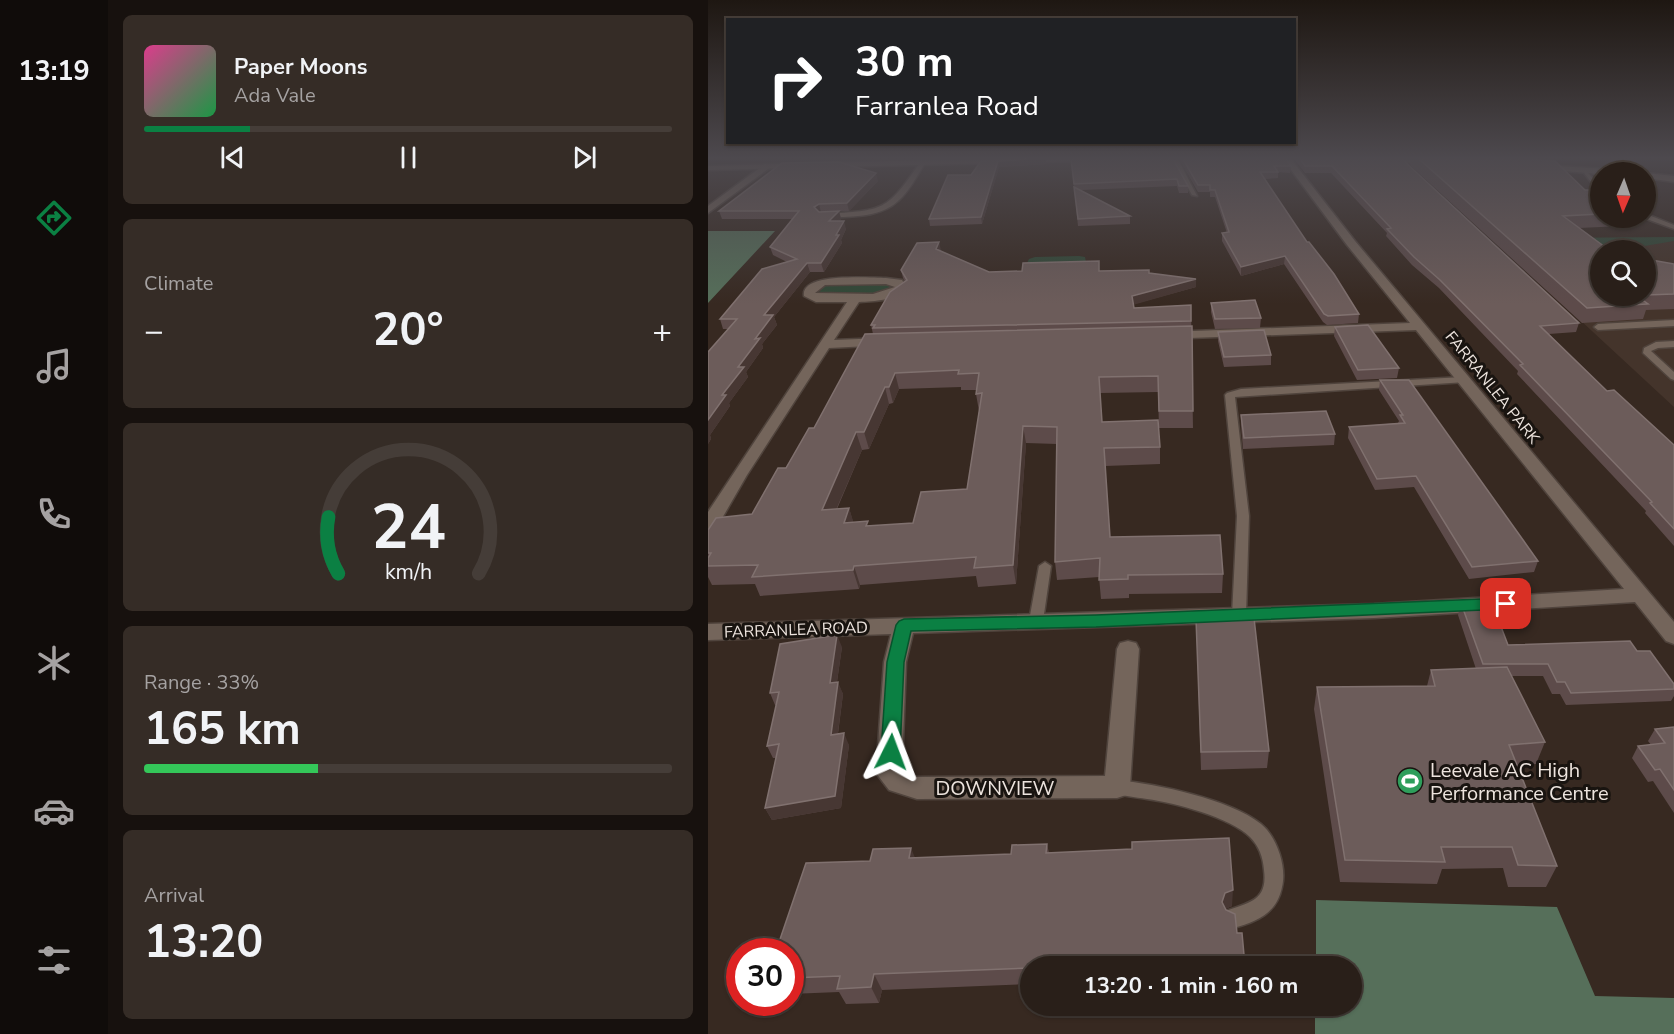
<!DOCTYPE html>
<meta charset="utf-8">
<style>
:root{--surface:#291f19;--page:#352c26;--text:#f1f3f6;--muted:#a5a2a2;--line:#453d38;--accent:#0b8043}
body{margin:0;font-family:"Nunito Sans",sans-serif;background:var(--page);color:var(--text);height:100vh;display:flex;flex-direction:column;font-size:22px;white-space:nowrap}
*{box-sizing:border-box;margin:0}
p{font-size:20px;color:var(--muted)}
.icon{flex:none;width:33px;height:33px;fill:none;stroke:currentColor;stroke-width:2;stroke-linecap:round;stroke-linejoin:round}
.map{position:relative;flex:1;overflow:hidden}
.sheet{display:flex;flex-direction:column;gap:15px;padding:15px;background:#17110e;width:600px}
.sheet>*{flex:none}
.banner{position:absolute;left:18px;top:18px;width:570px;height:126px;border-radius:0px;box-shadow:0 2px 4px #0004,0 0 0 2px var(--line);background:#202124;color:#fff;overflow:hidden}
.needle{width:39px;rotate:182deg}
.fabs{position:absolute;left:882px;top:162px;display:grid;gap:12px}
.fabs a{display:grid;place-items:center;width:66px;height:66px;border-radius:50%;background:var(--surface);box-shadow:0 2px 4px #0004,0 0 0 2px var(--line);font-size:30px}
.speed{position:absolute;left:18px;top:938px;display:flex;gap:12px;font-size:30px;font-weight:700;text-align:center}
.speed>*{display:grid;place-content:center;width:78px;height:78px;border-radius:50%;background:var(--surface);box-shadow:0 2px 4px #0004,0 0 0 2px var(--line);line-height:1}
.speed .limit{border:9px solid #d22;background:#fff;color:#111}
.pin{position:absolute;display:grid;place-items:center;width:51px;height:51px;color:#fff;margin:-26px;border-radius:12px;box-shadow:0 3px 9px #0006}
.me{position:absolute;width:66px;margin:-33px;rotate:3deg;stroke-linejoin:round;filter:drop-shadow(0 0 4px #0008)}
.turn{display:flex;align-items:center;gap:21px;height:126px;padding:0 30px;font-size:27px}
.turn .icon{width:78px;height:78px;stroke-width:2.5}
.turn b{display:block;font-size:42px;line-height:51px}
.big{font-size:45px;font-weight:700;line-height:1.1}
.sheet .widget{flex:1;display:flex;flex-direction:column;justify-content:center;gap:9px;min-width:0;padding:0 21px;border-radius:9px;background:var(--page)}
.sheet .dial{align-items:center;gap:0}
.dial svg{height:156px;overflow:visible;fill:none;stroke:var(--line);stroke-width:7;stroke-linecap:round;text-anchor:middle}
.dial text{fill:var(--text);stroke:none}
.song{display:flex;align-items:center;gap:18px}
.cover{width:72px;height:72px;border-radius:9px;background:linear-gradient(135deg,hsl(330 70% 55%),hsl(140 70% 35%))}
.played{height:6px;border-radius:3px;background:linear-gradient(90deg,var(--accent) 20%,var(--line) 20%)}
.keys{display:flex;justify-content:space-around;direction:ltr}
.heat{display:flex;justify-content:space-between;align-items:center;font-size:33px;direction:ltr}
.charge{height:9px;border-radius:4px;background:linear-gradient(90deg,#34c759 33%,var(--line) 0)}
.trip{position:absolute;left:312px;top:956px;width:342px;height:60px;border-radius:30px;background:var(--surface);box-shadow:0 2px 4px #0004,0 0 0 2px var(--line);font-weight:700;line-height:60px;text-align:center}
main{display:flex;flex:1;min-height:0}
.tab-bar{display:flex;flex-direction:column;width:108px;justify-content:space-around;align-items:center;background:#100c0a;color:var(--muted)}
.tab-bar .icon{width:42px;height:42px}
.tab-bar .selected{color:var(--accent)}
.tab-bar b{font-size:27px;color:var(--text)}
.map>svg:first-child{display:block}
</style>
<main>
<nav class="tab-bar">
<b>13:19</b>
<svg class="icon selected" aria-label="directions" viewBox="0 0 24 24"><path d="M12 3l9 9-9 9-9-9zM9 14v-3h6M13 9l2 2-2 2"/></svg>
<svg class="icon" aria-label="music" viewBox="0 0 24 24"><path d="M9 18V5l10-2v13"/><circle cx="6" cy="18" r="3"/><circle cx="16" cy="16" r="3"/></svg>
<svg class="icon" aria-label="phone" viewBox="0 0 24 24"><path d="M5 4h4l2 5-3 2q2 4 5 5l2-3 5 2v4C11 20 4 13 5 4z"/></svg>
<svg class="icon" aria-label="climate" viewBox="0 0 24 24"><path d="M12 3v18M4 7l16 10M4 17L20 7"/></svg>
<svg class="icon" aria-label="car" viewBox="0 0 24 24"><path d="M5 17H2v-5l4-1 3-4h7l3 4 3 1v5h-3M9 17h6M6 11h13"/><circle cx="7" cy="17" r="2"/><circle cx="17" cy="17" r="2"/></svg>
<svg class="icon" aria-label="filters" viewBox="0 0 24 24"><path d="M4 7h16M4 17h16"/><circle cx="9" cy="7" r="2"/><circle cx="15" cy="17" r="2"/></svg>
</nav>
<section class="sheet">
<div class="widget">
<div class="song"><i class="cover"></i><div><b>Paper Moons</b><p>Ada Vale</p></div></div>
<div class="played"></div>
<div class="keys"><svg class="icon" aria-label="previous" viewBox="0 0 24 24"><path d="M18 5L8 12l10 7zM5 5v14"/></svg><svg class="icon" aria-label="pause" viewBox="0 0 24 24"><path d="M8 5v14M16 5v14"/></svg><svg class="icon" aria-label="next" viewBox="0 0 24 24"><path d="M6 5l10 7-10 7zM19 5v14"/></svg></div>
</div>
<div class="widget"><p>Climate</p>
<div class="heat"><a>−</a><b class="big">20°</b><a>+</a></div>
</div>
<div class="widget dial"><svg viewBox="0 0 100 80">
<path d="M14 69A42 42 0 1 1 86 69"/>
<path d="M14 69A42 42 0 0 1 9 40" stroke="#0b8043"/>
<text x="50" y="56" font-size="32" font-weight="700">24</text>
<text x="50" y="72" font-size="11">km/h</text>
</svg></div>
<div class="widget"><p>Range · 33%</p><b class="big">165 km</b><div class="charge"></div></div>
<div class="widget"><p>Arrival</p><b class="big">13:20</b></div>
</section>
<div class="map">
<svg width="966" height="1034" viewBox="0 0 966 1034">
<rect width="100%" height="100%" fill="#372921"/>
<path fill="#44342b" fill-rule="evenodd" d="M870,240L966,241V407L817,269ZM892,250H938V296H892Z"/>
<path fill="#314836" d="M966,237V241L925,248L923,250H892L827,238Z
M371,256L377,257L378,262L318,265L321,259L327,257Z
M178,283L187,288L167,294H115L111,292L117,285Z"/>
<path fill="#566f5a" d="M0,231H67L0,303Z
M608,900L849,907L887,996L966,998V1034H607V1005H644V966H608Z"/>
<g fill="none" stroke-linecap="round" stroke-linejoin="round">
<defs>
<path id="service" d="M464,159H470L489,196L484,195Z
M213,161L218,162C209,175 202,191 190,201C171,219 140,216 116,218L113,216L116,214C177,210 178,212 213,161Z
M873,169H877L892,187V192L890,191Z
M938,214L966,225V229L936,218Z
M966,320V326L890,330L886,327L890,324Z
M966,341V347L950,348L943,351L966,372V380L963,379L935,353L936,348L948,342Z
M755,377L758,378V382L527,397L541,516L538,615L536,618H526L524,615L529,516L517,395L519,393L533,389Z
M337,562L343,566L335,621L333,625H323L321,621L331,566Z
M409,780C448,784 522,799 553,824C569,837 579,867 574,887C569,913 549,922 525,928L518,925L515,918L518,911C541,902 560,901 556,870C555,857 551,846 542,837C522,817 467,803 439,799C427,797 414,796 403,792L400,787L403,782Z"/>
<path id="minor" d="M575,159H583L647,241L966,622V644L958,641L927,602L666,618L205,633L198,662L194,770L201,775L209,777L397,776L409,649L412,643L420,641L428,643L431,649L422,787L418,795L409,798L209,799L181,790L168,773L176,662L183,634L0,640V624L666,604L916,589L708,330L454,339L453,336L459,332L702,323L639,245Z
M57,164L64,166L0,213V206Z
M178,278L194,280L199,288C187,301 167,301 151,302L126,340L176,338L181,339L183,342L181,345L121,348L39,475L9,527L6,531L0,533V512L139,302H108L96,296C92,272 162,278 178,278ZM178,284L187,287L165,294L107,293L117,285Z"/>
<path id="secondary" d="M263,159H377L373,161L0,170V166Z
M641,159H730L731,161L727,163L645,161Z
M833,165L899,169L903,172L892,174L830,169L829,167Z
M938,173L966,176V182L938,178Z"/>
</defs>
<use href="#service" stroke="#50443d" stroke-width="3"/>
<use href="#minor" stroke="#50443d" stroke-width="3"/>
<use href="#secondary" stroke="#50443d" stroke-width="3"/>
<use href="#service" fill="#74655b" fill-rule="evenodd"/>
<use href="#minor" fill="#74655b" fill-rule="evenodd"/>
<use href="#secondary" fill="#74655b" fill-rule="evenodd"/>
</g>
<path fill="#5d4b4a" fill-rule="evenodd" d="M317,159H338V164L291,167L274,224L222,226L221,219L263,175L273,161Z
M363,159H465L480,186V193H471L469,186L373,190L422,216V224L370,226Z
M471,159H578L583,166L582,173L570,172V178L557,179L599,242L651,314L650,323L619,325L615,322L576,264L533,276L514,241V233H519L507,197H502V192H490Z
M586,159H694L871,323L868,332L841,334L899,391L966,445V546L937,513L938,511L809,374L810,371L731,288L704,265L678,236L679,233L623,173H597Z
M703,159H835V160L877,190L892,197V218H917L914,226L871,228L892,296L966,264V309L938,310L935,319L874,323L702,165Z
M170,181L141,211H131L133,219L131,221L138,229L133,240L134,243L116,272H102L66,317L69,325L54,344L55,348L38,372L40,377L21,403L22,406L2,435L3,439L0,444L20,329H15L12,319L79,262L65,255L62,247L84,219H14L11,211Z
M231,242L232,251L281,272L391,271L441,273L488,287L426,304V308L483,305L485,428H451L450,392L392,393L394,422L452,447V464L397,466L402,537L515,574L514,593L421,594V598L393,599L391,577L349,580L347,562L349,444L318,443L308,584L270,587L268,576L152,585L151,589L52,596L47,584L4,585L0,577V530L44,514L106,428L165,334L163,325L197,282L195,278L193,270ZM253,387V390H268V394L271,411L259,489L205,523L162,526L145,522L141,508L129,509L154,450L161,449L181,404L185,403L191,389Z
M503,303L553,318L552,328L507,329L503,312Z
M627,327L691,368L689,378L649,380L626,336Z
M510,332L563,355V365L516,367L510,341Z
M672,380L830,561L826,572L761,579L706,487L667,490L640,438L641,427L690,423L691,421L671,390Z
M533,415L627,434L626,445L535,449L533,425Z
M753,603L800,645L929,651L966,689V696L963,701L858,705L852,694H844L835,676H803L837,742L828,764L809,766L849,866L838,887H800L795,868L734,869L729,884L632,882L606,709L609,687L719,686L723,670L768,669L750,615Z
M488,619L561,751L559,768L493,770Z
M134,647L129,682L135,694L130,734L141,745L133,808L64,820L57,808L68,758H65L59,746L68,705H67L62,693Z
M966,727V813L945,781L940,782L924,758L930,746L943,745L940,741L947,729Z
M339,844L341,853L524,906L517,909L529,933L537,966H322V984L174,990L171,1003L138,1004L131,992L82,994V951L162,861L207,858L303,854Z
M502,1005H535L502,1006Z"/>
<path fill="#473733" d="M320,159H338V164L291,167L274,224L273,217L290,161Z
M168,173L170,181L141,211L139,203Z
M111,204L113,212L108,215L106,207Z
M131,211L133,219L123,230L121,221Z
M136,221L138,229L133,240L134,243L116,272L113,263Z
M231,242L233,250L229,257L228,249Z
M577,256L576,264L533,276V267Z
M99,263L102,272L66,317L69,325L54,344L55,348L38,372L40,377L21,403L22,406L2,435L3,439L0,444V420L47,339L56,315Z
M488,279V287L425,305L424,296Z
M187,373L191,389L185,403L181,387Z
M177,387L181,404L161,449L156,432Z
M315,426L318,443L308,584L305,565Z
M148,432L154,450L120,528L114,510Z
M141,508L147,527L136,523Z
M146,566L152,585L151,589L145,570Z
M129,635L134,647L127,695L122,683Z
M130,682L135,694L128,747L123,735Z
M136,733L141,745L133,808L64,820L57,808Z
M203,848L210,865L201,858Z
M525,890L524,906L516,910L514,902L517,893Z
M166,974L174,990L171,1003L163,987Z"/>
<path fill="#6c5c5a" stroke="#80716f" stroke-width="1.5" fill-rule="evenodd" d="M320,159L290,161L273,217L221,219L240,175H263L273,161Z
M363,159H465L480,186H471L469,179L366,184Z
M475,159H578L583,166H566L570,172H552L599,242H601L626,274L651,314L620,316L616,314L577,256L533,267L514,233L521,232L507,190H502V185H490Z
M592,159H694L871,323L832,326L899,391L906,390L966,445V529L942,503L944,502L812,365L815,364L732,280L706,257L679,229L683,228L624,166H597Z
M711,159H820L847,161L877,190H882L892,197V214L855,216L901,250H892V296H932H929L940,304L879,308Z
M131,162L168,173L139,203L111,204L106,207L111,212L131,211L121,221H136L128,235H131L113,263H99L56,315H65L47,339L52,338L30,367H36L14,395H18L0,420V352L29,319H12L54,269L89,259L62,247L91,211H11L74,163Z
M366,187L422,216L370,219Z
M231,242L228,249L281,272L314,271L315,263L391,261V271L441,270V273L488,279L424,296L426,308L483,305V321L165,328L167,325H163L182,292L199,280L193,270L209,243Z
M938,259L966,264V294L938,295Z
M547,300L553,318L507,319L503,303Z
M660,325L691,368L650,370L627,327Z
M484,326L485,411H451L450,376L391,377L394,422L450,420L452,447L396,448L402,537L512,535L515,574L420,575V579L391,580L392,558L347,562L349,427L315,426L305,565L266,568L268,557L146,566L145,570L44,577L50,565L0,566V558L3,553H0V530L8,518L44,514L70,468H78L101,428H106L157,334ZM251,370L250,374L271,373L268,394L274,393L259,489L213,492L205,523L158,526L160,521L136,523L141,508L114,510L148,432H156L177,387H181L187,373Z
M556,330L563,355L516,357L510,332Z
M672,380H701L830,561L764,567L708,476L669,479L641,427L697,423L692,415H695Z
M618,411L627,434L536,438L533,415Z
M753,603H784L800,645L922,641L929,651H942L966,684V689L863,693L857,682H849L840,664H775Z
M546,618L561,751L493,752L488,619Z
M129,635L122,683L130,682L123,735L136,733L127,796L57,808L71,744L59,746L71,692L62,693L72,644Z
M799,667L837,742L801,745L849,866L810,865L804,847H733L737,862L637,860L609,687L727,686L723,670Z
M966,727V790L952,769L947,770L930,746L957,743L947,729Z
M521,838L525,890L517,893L514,902L518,910L527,914L529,933H534L537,966H501V962L453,965V966H419V964L375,966H322V968L166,974L163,987L129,989L132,976L82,978V951H68L98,863L162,861L165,849L203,848L201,858L303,854L304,845L339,844L338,853L424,849V842Z"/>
<linearGradient id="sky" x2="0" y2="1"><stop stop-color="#1e1712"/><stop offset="0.52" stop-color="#4d494e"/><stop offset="1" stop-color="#4d494e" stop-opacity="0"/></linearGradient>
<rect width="966" height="304" fill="url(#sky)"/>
<path fill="#0b8043" stroke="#07532c" stroke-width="1.5" d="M798,598L804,600L806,604L804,608L798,609L388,627L203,631L196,662L192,752L189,758L183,760L176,758L173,752L179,662L188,625L191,621L196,619L388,615Z"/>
<defs>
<symbol id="stadium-disc" viewBox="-11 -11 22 22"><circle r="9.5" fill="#2e9e5b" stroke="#191410"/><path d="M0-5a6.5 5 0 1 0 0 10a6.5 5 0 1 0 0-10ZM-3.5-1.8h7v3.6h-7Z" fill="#fff"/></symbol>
</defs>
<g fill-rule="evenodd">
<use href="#stadium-disc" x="687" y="766" width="30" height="30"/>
</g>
<g text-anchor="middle" stroke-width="6" stroke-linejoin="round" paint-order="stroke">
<g font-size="16" fill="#ede4de" stroke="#191410">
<text transform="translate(785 387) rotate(51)" y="6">FARRANLEA PARK</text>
<text transform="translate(88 629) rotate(-2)" y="6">FARRANLEA ROAD</text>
</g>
<g font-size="20" fill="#ede4de" stroke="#191410" text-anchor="start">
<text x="722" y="777">Leevale AC High<tspan x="722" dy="23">Performance Centre</tspan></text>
</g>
<g font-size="20" fill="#ede4de" stroke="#191410">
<text x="287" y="795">DOWNVIEW</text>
</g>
</g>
</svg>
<div class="fabs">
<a><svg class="needle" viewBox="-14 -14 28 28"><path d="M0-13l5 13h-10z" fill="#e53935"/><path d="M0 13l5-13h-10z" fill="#a5a2a2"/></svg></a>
<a><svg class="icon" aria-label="search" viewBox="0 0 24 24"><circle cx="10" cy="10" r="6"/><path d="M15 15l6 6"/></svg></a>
</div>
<div class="speed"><div class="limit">30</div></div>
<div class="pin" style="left:798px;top:604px;background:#d93025"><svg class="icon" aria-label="arrive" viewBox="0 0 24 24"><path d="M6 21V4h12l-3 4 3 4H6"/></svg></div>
<svg class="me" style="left:183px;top:752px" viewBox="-20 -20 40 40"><path d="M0-17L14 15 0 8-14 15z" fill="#0b8043" stroke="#fff" stroke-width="4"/></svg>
<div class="trip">13:20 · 1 min · 160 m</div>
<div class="banner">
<div class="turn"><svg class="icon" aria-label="right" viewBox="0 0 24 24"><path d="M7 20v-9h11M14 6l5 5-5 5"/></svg><div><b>30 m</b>Farranlea Road</div></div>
</div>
</div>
</main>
